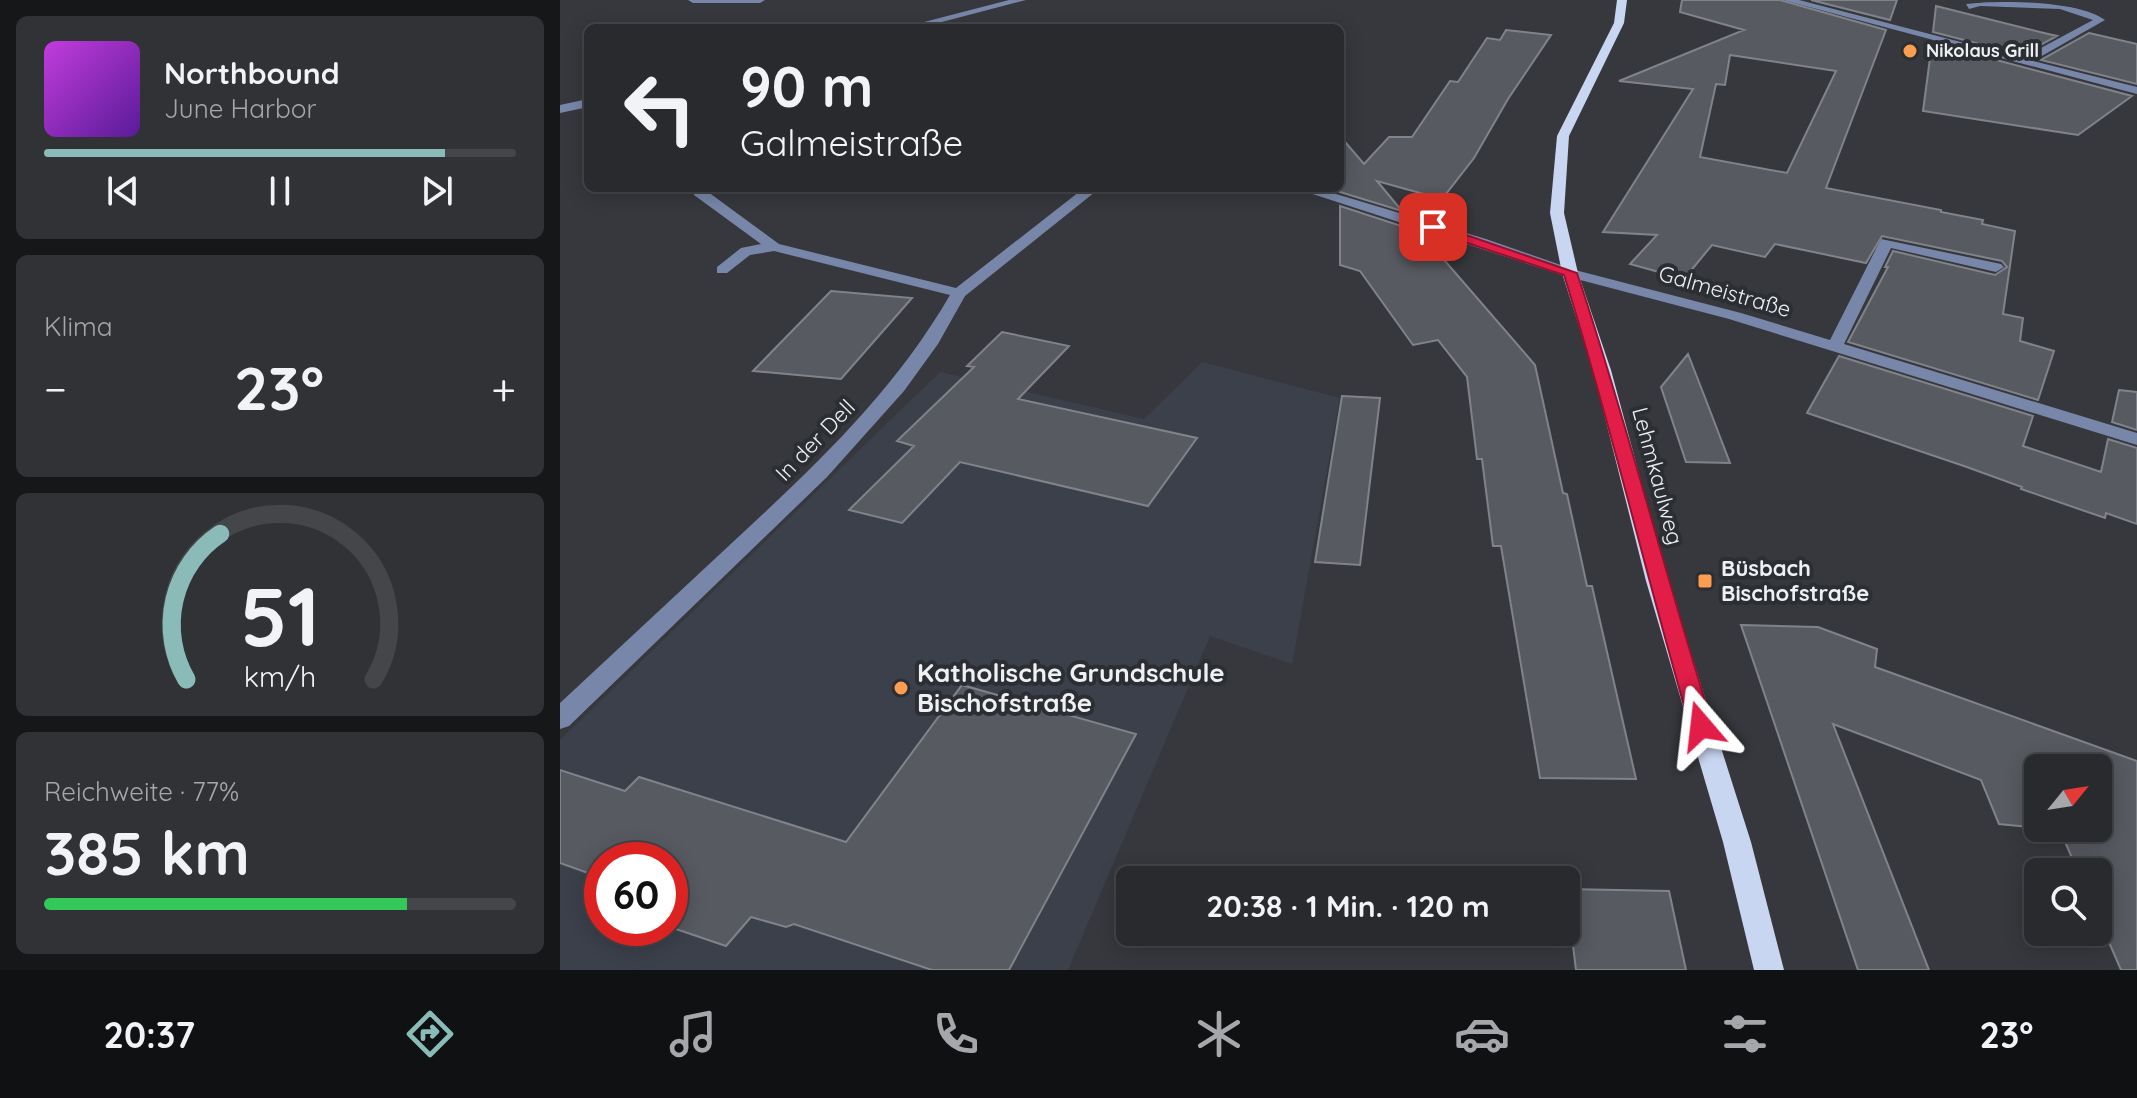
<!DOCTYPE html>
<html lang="de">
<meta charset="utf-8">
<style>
:root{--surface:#282a2e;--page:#303236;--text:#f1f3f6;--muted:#a5a7aa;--line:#44464a;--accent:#8bbbb9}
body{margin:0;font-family:Quicksand,sans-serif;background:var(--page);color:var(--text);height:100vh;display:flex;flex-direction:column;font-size:30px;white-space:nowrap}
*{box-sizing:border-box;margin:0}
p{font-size:26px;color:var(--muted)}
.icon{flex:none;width:44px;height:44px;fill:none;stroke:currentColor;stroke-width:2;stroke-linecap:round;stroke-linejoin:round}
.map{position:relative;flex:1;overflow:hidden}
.side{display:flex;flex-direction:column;gap:16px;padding:16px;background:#161719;width:560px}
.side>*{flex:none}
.guide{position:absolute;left:24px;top:24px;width:760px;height:168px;border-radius:12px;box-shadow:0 4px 20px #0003,0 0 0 2px var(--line);background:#282a2e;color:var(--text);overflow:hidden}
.needle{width:52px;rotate:60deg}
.fabs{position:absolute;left:1464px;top:754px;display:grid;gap:16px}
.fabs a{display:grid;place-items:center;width:88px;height:88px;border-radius:12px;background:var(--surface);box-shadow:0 4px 20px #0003,0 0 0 2px var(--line);font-size:40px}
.speed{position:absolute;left:24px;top:842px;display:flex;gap:16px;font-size:40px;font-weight:700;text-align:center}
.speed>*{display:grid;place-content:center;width:104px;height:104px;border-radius:50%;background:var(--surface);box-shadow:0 4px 20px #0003,0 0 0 2px var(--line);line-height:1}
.speed .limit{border:12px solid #d22;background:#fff;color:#111}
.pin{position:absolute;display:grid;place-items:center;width:68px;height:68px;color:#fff;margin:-34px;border-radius:16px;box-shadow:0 4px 12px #0006}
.me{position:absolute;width:88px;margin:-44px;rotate:343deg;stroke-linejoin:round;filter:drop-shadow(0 0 6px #0008)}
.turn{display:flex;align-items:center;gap:28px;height:168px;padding:0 24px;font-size:36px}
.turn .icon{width:104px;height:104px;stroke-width:2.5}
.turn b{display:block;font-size:56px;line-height:68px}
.big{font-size:60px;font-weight:700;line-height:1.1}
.side .widget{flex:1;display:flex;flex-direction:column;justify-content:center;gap:12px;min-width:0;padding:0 28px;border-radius:12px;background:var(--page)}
.side .dial{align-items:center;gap:0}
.dial svg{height:208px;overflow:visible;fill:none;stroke:var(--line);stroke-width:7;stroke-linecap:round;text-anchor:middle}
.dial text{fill:var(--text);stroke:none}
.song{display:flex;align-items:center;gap:24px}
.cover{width:96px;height:96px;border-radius:12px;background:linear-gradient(135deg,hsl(290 70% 55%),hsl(270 70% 35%))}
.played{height:8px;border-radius:4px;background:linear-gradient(90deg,var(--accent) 85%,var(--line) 85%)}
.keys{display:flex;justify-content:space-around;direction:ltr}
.heat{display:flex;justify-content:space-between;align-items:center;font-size:44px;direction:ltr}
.charge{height:12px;border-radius:6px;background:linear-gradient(90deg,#34c759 77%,var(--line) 0)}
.trip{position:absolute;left:556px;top:866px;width:464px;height:80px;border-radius:12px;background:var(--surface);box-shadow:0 4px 20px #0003,0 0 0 2px var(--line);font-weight:700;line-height:80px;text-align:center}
.tabs{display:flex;height:128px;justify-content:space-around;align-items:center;background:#101112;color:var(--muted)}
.tabs .icon{width:56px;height:56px}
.tabs .active{color:var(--accent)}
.tabs b{font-size:36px;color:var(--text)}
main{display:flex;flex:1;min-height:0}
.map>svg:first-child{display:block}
</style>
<main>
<section class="side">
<div class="widget">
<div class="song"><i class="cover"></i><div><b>Northbound</b><p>June Harbor</p></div></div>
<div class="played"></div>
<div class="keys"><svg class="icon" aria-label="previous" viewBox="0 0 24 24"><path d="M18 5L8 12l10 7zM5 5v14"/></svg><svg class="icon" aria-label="pause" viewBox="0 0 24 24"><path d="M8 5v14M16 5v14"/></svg><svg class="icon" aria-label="next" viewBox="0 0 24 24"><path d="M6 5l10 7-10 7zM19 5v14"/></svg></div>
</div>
<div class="widget"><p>Klima</p>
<div class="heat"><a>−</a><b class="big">23°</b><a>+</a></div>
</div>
<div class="widget dial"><svg viewBox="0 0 100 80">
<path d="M14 69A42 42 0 1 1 86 69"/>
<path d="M14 69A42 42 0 0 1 27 13" stroke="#8bbbb9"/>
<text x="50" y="56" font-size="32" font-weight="700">51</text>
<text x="50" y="72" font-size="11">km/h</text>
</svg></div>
<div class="widget"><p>Reichweite · 77%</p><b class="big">385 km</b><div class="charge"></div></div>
</section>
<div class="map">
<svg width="1577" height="970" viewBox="0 0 1577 970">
<rect width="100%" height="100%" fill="#36383d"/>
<path fill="#3b404b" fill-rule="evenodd" d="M642,362L780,398L732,664L650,636L508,970H0V740L380,372L584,419ZM42,860H110V928H42Z"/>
<path fill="#575a60" stroke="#808389" stroke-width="2" fill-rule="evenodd" d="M1122,0H1220L1326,30L1266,188L1381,210V212L1423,220L1422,224L1455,231L1443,314L1463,318L1460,341L1494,351L1478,400L1288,342L1328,267H1325L1333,251L1435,275L1447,267L1442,261L1322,236L1306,263L1215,244L1205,257L1152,245L1124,279L1070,264L1097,235L1043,232L1133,89L1059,81L1184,30L1120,12ZM1170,55L1276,71L1227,173L1140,157L1156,84L1165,85Z
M1251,0H1337L1330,20Z
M1376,6L1484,33L1497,36L1462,55L1373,32Z
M946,30L991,35L948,99L914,158L882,199L817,181L842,211L780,192V136L804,164L829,137H852L890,81L898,82L927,38L940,40Z
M1529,33L1577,44V84L1481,60Z
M1372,43L1572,96L1518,135L1363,111Z
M780,206L860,232L975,365L1003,493L1007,494L1027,586H1032L1076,779L980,778L941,546H933L922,459H917L907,377L878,340L853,345L800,271L780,265Z
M271,291L352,298L281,379L193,371Z
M442,332L509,346L458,399L637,438L588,506L400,462L342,523L289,510L354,446L337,441L414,367L407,366Z
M1128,354L1144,395L1170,463L1126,462L1101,387Z
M1279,356L1473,416L1463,446L1541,472L1548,439L1577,448V524L1546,513L1545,518L1461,489L1462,487L1404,466L1247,413Z
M1559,390L1577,392V430L1552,422Z
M782,396L820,398L800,565L755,562Z
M1181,625L1258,627L1317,649L1315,667L1577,761V970H1561L1538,917V872H1518L1499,828H1538V768H1478V828L1439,824L1421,780L1273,724L1369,970H1298Z
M402,685L576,734L449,970H372L234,924L226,927L191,917L166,946L110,927V860H42V878L0,863V770L65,791L79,777L286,842Z
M1006,889L1109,891L1126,970H1016Z"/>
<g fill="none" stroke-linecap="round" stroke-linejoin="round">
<path fill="#7887a9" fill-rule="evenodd" d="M128,0H205L200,3H133Z
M449,0H466L359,28H341Z
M1223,0H1239L1462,58L1533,20L1500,9L1420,6L1409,9L1406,4C1437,0 1520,0 1545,20L1473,61L1577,87V94Z
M28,99V107L0,113V105Z
M524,188H540L405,296L378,344L344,391L267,477L9,726L0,729V703C58,649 116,595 174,541C256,465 333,393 390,295L214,251L190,255L167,273H157V267L181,248L201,244L134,195V189H144L219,244L396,288Z
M734,188H756L926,239L1015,270L1181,313L1270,340L1321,239L1441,264L1444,267L1436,272L1331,248L1284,344L1577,433V445L1169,319L1005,276Z"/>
<path fill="#c9d6f2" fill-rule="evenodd" d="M1057,0H1067L1064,23L1009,136L1004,213L1018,273L1051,370L1108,581L1191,842L1224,970H1194L1163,842L1086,581L1033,370L1002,273L990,213L997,136L1054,23Z"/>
</g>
<path fill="#e11d48" stroke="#92132f" stroke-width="2" d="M868,225H877L1017,273C1067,422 1105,575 1153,726L1149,733L1141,735L1133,733L1130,726C1086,576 1051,424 1004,275L868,230Z"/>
<g fill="#fc9d52" stroke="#2b2e33" stroke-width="3">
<circle cx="1350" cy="51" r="8"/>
<rect x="1137" y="573" width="16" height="16" rx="4"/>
<circle cx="341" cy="688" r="8"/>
</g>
<g text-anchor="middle" stroke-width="8" stroke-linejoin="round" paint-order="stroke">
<g font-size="18" font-weight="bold" fill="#eff0f4" stroke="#2b2e33" text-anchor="start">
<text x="1366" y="57">Nikolaus Grill</text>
</g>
<g font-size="22" fill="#eff0f4" stroke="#2b2e33">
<text transform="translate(1165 291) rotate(16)" y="8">Galmeistraße</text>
<text transform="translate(255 440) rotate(-46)" y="8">In der Dell</text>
<text transform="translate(1098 476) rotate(75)" y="8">Lehmkaulweg</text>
</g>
<g font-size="22" font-weight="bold" fill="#eff0f4" stroke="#2b2e33" text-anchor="start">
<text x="1161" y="576">Büsbach<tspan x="1161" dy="25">Bischofstraße</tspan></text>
</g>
<g font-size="26" font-weight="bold" fill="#eff0f4" stroke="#2b2e33" text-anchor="start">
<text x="357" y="682">Katholische Grundschule<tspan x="357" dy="30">Bischofstraße</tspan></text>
</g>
</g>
</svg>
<div class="fabs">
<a><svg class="needle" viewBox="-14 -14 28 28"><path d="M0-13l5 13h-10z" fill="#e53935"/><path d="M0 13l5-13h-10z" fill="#a5a7aa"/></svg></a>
<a><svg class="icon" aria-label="search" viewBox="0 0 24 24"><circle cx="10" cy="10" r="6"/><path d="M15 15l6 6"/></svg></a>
</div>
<div class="speed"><div class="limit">60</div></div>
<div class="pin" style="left:873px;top:227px;background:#d93025"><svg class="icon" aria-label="arrive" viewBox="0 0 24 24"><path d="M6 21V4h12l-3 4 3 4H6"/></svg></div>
<svg class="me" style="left:1141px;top:726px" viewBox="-20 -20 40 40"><path d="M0-17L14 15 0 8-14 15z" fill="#e11d48" stroke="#fff" stroke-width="4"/></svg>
<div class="trip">20:38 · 1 Min. · 120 m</div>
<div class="guide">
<div class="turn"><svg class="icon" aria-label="left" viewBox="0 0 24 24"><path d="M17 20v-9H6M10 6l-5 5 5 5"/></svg><div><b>90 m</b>Galmeistraße</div></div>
</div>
</div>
</main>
<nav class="tabs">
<b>20:37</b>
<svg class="icon active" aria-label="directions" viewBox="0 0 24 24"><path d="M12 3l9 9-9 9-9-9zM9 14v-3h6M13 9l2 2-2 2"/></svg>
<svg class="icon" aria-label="music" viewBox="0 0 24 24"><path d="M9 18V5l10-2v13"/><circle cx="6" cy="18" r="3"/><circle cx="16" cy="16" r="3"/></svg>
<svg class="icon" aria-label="phone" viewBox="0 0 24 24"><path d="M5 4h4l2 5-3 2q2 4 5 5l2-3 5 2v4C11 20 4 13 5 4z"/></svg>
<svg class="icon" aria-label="climate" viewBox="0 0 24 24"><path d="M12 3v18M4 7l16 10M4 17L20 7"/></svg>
<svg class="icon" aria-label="car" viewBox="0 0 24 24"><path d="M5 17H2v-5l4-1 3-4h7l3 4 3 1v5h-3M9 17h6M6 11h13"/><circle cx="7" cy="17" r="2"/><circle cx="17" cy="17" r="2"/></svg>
<svg class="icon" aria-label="filters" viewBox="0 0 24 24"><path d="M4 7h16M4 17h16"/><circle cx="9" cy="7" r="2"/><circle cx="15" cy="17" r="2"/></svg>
<b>23°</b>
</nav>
